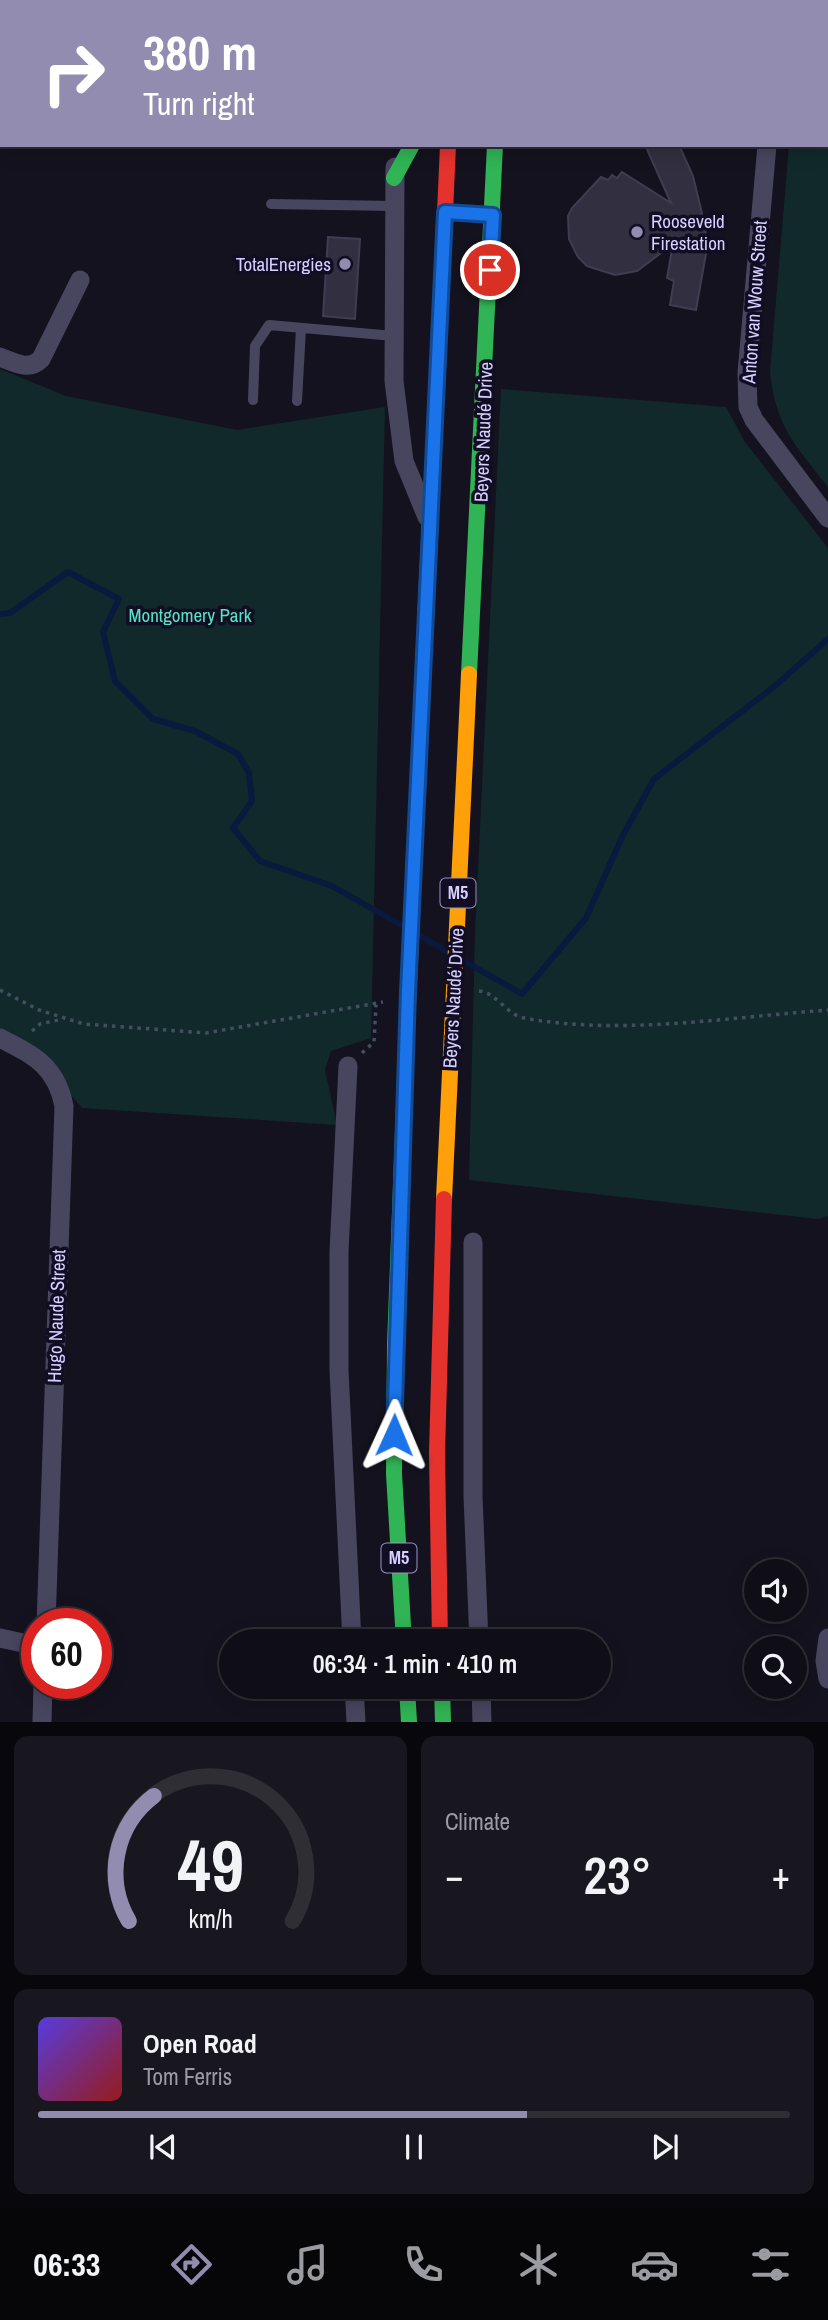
<!DOCTYPE html>
<meta charset="utf-8">
<style>
:root{--surface:#0f0e16;--page:#18171f;--text:#f1f3f6;--muted:#9b9ca1;--line:#2f2e35;--accent:#928db0}
body{margin:0;font-family:"Archivo Narrow",sans-serif;background:var(--page);color:var(--text);height:100vh;display:flex;flex-direction:column;font-size:26px;white-space:nowrap}
*{box-sizing:border-box;margin:0}
p{font-size:23px;color:var(--muted)}
.icon{flex:none;width:38px;height:38px;fill:none;stroke:currentColor;stroke-width:2;stroke-linecap:round;stroke-linejoin:round}
.map{position:relative;height:1722px;overflow:hidden}
.side{display:flex;flex-direction:column;gap:14px;padding:14px;background:#08080c;flex:1}
.side>*{flex:none}
.hud{position:absolute;left:0px;top:0px;width:830px;height:147px;box-shadow:0 4px 18px #0003,0 0 0 2px var(--line);background:#928db0;color:#fff;overflow:hidden}
.buttons{position:absolute;left:744px;top:1559px;display:grid;gap:14px}
.buttons a{display:grid;place-items:center;width:63px;height:63px;border-radius:50%;background:var(--surface);box-shadow:0 4px 18px #0003,0 0 0 2px var(--line);font-size:35px}
.speed{position:absolute;left:21px;top:1608px;display:flex;gap:14px;font-size:35px;font-weight:700;text-align:center}
.speed>*{display:grid;place-content:center;width:91px;height:91px;border-radius:50%;background:var(--surface);box-shadow:0 4px 18px #0003,0 0 0 2px var(--line);line-height:1}
.speed .limit{border:10px solid #d22;background:#fff;color:#111}
.pin{position:absolute;display:grid;place-items:center;width:60px;height:60px;color:#fff;margin:-30px;border:4px solid #fff;border-radius:50%;box-shadow:0 2px 7px #0007}
.me{position:absolute;width:77px;margin:-38px;rotate:1deg;stroke-linejoin:round;filter:drop-shadow(0 0 5px #0008)}
.turn{display:flex;align-items:center;gap:24px;height:147px;padding:0 28px;font-size:32px}
.turn .icon{width:91px;height:91px;stroke-width:2.5}
.turn b{display:block;font-size:49px;line-height:60px}
.big{font-size:52px;font-weight:600;line-height:1.1}
.side .widget{flex:1;display:flex;flex-direction:column;justify-content:center;gap:10px;min-width:0;padding:0 24px;border-radius:14px;background:var(--page)}
.side .dial{align-items:center;gap:0}
.dial svg{height:182px;overflow:visible;fill:none;stroke:var(--line);stroke-width:7;stroke-linecap:round;text-anchor:middle}
.dial text{fill:var(--text);stroke:none}
.song{display:flex;align-items:center;gap:21px}
.cover{width:84px;height:84px;border-radius:10px;background:linear-gradient(135deg,hsl(250 70% 55%),hsl(0 70% 35%))}
.played{height:7px;border-radius:4px;background:linear-gradient(90deg,var(--accent) 65%,var(--line) 65%)}
.keys{display:flex;justify-content:space-around;direction:ltr}
.heat{display:flex;justify-content:space-between;align-items:center;font-size:38px;direction:ltr}
.side .tiles{flex:1;display:grid;gap:14px;grid-template-columns:1fr 1fr}
.widget:last-child{grid-column:span 2}
.trip{position:absolute;left:219px;top:1629px;width:392px;height:70px;border-radius:35px;background:var(--surface);box-shadow:0 4px 18px #0003,0 0 0 2px var(--line);font-weight:600;line-height:70px;text-align:center}
.tabs{display:flex;height:112px;justify-content:space-around;align-items:center;background:#060609;color:var(--muted)}
.tabs .icon{width:49px;height:49px}
.tabs .current{color:var(--accent)}
.tabs b{font-size:32px;color:var(--text)}
.map>svg:first-child{display:block}
</style>
<div class="map">
<svg width="828" height="1722" viewBox="0 0 828 1722">
<rect width="100%" height="100%" fill="#14121e"/>
<path fill="#11292b" d="M801,0H828V487C795,445 776,427 770,372L789,145H828V2Z
M0,369L66,396L237,430L385,407L371,1038L331,1051L325,1070L337,1125L82,1108L30,1048L0,1035Z
M501,389L726,407L745,442L828,548V1216L818,1219L469,1180L475,933Z"/>
<g fill="none" stroke-linecap="round" stroke-linejoin="round">
<path stroke="#091a3e" stroke-width="6" d="M0,614L10,613L68,572L119,599L103,632L115,681L153,719L195,731L238,754L249,773L252,801L233,828L260,861L332,886L403,926
M419,935L446,951
M464,961L522,994L586,918L623,835L654,779L776,685L828,639"/>
</g>
<path fill="#323040" stroke="#413c52" stroke-width="2" d="M645,145H679L693,176L705,226L707,248L696,310L670,305L674,281L667,278L673,244L637,271L615,275L587,266L578,257L569,239L568,216L572,208L601,177L608,180L612,175L617,178L622,172L671,203Z
M328,237L360,239L355,319L323,316Z"/>
<g fill="none" stroke-linecap="round" stroke-linejoin="round">
<path stroke="#434f5f" stroke-width="3.5" stroke-dasharray="3.5 5" stroke-linecap="butt" d="M0,990L39,1010L84,1024L206,1033L383,1002
M479,991C497,993 507,1015 524,1018C621,1036 730,1017 828,1010
M32,1031L40,1024L63,1019
M362,1053L374,1042L376,1005"/>
<path stroke="#48465f" stroke-width="10" d="M271,204L394,206
M253,400L255,346L269,325L394,336
M297,401L301,328"/>
<path stroke="#48465f" stroke-width="19" d="M400,2V0
M780,2V0
M767,145L747,373L748,407L754,420L828,518
M395,167L394,381L404,461L427,517
M0,357C15,363 29,371 41,359L80,280
M0,1038C35,1056 56,1066 64,1106L46,1624
M348,1066L339,1252V1370L352,1642
M473,1242V1496L479,1642
M0,1638L37,1646
M828,1638L825,1661L828,1679
M354,1687L356,1722
M481,1687L482,1722
M42,1722L43,1684"/>
<path stroke="#30b455" stroke-width="16" d="M455,0V2
M501,0V2
M394,178L412,145
M469,674L495,145
M404,1642L394,1474L395,1345L406,1051
M407,1687L409,1722
M442,1687L443,1722"/>
<path stroke="#ff9f0a" stroke-width="16" d="M425,623L444,235
M444,1199L469,674"/>
<path stroke="#e5322d" stroke-width="16" d="M444,235L448,145
M406,1051L425,623
M440,1642L437,1453L444,1199"/>
</g>
<g fill="none" stroke-linecap="round" stroke-linejoin="round">
<defs>
<path id="route" d="M394,1435L408,992L445,212L493,215L490,270"/>
</defs>
<use href="#route" stroke="#114b97" stroke-width="18"/>
<use href="#route" stroke="#1a73e8" stroke-width="12"/>
</g>
<g fill="#928db0" stroke="#110d23" stroke-width="2.5">
<circle cx="637" cy="232" r="7"/>
<circle cx="345" cy="264" r="7"/>
</g>
<g text-anchor="middle" stroke-width="7" stroke-linejoin="round" paint-order="stroke">
<g fill="#110d23" stroke="#9b95bd" stroke-width="2">
<rect x="440.5" y="878.5" width="35" height="29" rx="5"/>
<rect x="381.5" y="1543.5" width="35" height="29" rx="5"/>
</g>
<g font-size="18" font-weight="bold" fill="#d6cfff">
<text x="458" y="899">M5</text>
<text x="399" y="1564">M5</text>
</g>
<g font-size="19" fill="#d6cfff" stroke="#110d23" text-anchor="start">
<text x="651" y="228">Rooseveld<tspan x="651" dy="22">Firestation</tspan></text>
<text x="331" y="271" text-anchor="end">TotalEnergies</text>
</g>
<g font-size="19" fill="#d6cfff" stroke="#110d23">
<text transform="translate(754 302) rotate(-86)" y="7">Anton van Wouw Street</text>
<text transform="translate(483 432) rotate(-88)" y="7">Beyers Naudé Drive</text>
<text transform="translate(453 998) rotate(-87)" y="7">Beyers Naudé Drive</text>
<text transform="translate(56 1316) rotate(-88)" y="7">Hugo Naude Street</text>
</g>
<g font-size="19" fill="#57e3c5" stroke="#110d23">
<text x="190" y="622">Montgomery Park</text>
</g>
</g>
</svg>
<div class="buttons">
<a><svg class="icon" aria-label="sound" viewBox="0 0 24 24"><path d="M4 9h4l5-4v14l-5-4H4zM17 9q2 3 0 6"/></svg></a>
<a><svg class="icon" aria-label="search" viewBox="0 0 24 24"><circle cx="10" cy="10" r="6"/><path d="M15 15l6 6"/></svg></a>
</div>
<div class="speed"><div class="limit">60</div></div>
<div class="pin" style="left:490px;top:270px;background:#d93025"><svg class="icon" aria-label="arrive" viewBox="0 0 24 24"><path d="M6 21V4h12l-3 4 3 4H6"/></svg></div>
<svg class="me" style="left:394px;top:1435px" viewBox="-20 -20 40 40"><path d="M0-17L14 15 0 8-14 15z" fill="#1a73e8" stroke="#fff" stroke-width="4"/></svg>
<div class="trip">06:34 · 1 min · 410 m</div>
<div class="hud">
<div class="turn"><svg class="icon" aria-label="right" viewBox="0 0 24 24"><path d="M7 20v-9h11M14 6l5 5-5 5"/></svg><div><b>380 m</b>Turn right</div></div>
</div>
</div>
<section class="side">
<div class="tiles">
<div class="widget dial"><svg viewBox="0 0 100 80">
<path d="M14 69A42 42 0 1 1 86 69"/>
<path d="M14 69A42 42 0 0 1 25 14" stroke="#928db0"/>
<text x="50" y="56" font-size="32" font-weight="700">49</text>
<text x="50" y="72" font-size="11">km/h</text>
</svg></div>
<div class="widget"><p>Climate</p>
<div class="heat"><a>−</a><b class="big">23°</b><a>+</a></div>
</div>
<div class="widget">
<div class="song"><i class="cover"></i><div><b>Open Road</b><p>Tom Ferris</p></div></div>
<div class="played"></div>
<div class="keys"><svg class="icon" aria-label="previous" viewBox="0 0 24 24"><path d="M18 5L8 12l10 7zM5 5v14"/></svg><svg class="icon" aria-label="pause" viewBox="0 0 24 24"><path d="M8 5v14M16 5v14"/></svg><svg class="icon" aria-label="next" viewBox="0 0 24 24"><path d="M6 5l10 7-10 7zM19 5v14"/></svg></div>
</div>
</div>
</section>
<nav class="tabs">
<b>06:33</b>
<svg class="icon current" aria-label="directions" viewBox="0 0 24 24"><path d="M12 3l9 9-9 9-9-9zM9 14v-3h6M13 9l2 2-2 2"/></svg>
<svg class="icon" aria-label="music" viewBox="0 0 24 24"><path d="M9 18V5l10-2v13"/><circle cx="6" cy="18" r="3"/><circle cx="16" cy="16" r="3"/></svg>
<svg class="icon" aria-label="phone" viewBox="0 0 24 24"><path d="M5 4h4l2 5-3 2q2 4 5 5l2-3 5 2v4C11 20 4 13 5 4z"/></svg>
<svg class="icon" aria-label="climate" viewBox="0 0 24 24"><path d="M12 3v18M4 7l16 10M4 17L20 7"/></svg>
<svg class="icon" aria-label="car" viewBox="0 0 24 24"><path d="M5 17H2v-5l4-1 3-4h7l3 4 3 1v5h-3M9 17h6M6 11h13"/><circle cx="7" cy="17" r="2"/><circle cx="17" cy="17" r="2"/></svg>
<svg class="icon" aria-label="filters" viewBox="0 0 24 24"><path d="M4 7h16M4 17h16"/><circle cx="9" cy="7" r="2"/><circle cx="15" cy="17" r="2"/></svg>
</nav>
